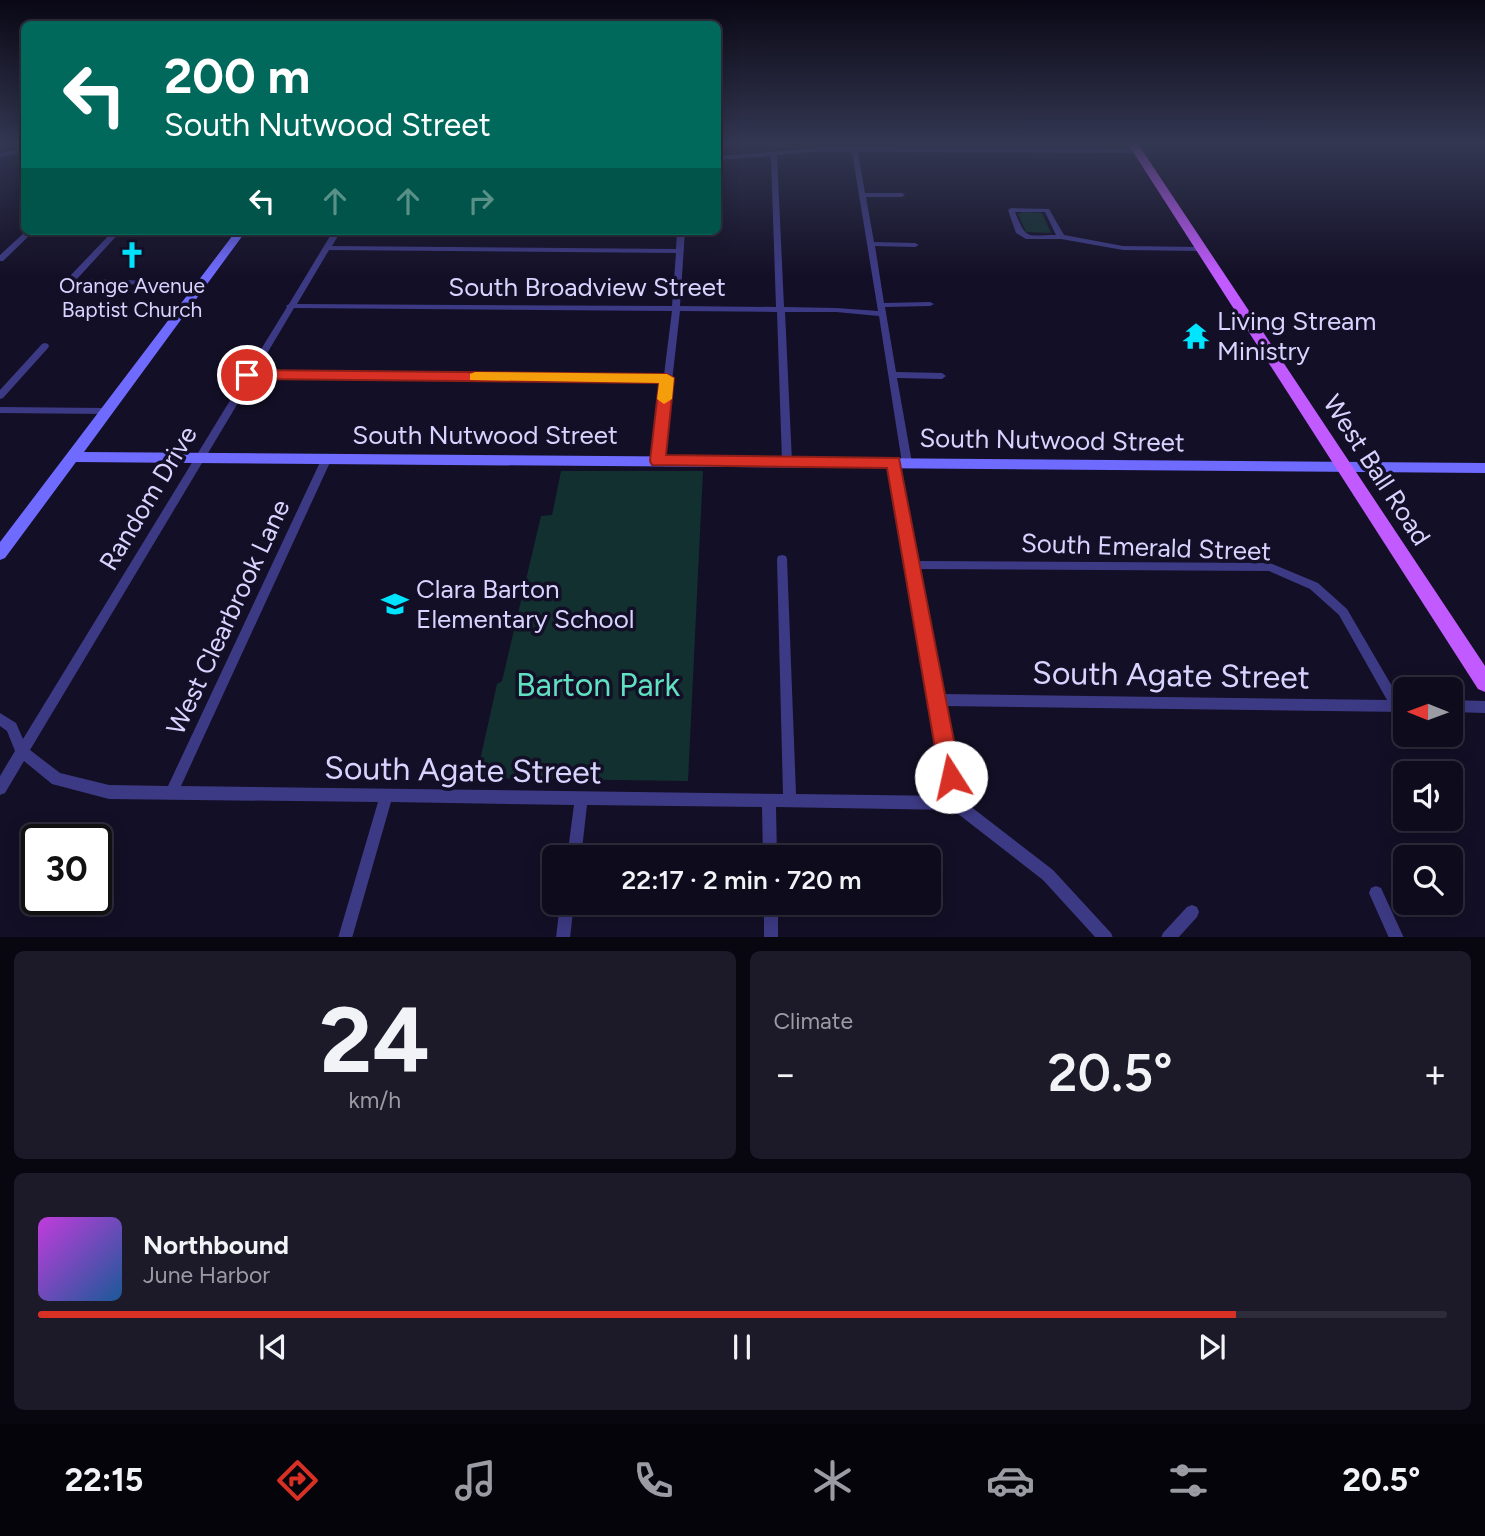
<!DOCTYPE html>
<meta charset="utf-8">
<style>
:root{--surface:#0e0b1c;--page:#1c1929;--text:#f1f3f6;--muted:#9b9ba3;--line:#2e2b3b;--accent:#d93025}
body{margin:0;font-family:Figtree,sans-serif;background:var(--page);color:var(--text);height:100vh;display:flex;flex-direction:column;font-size:26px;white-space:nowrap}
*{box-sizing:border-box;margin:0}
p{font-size:23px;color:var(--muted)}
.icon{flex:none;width:38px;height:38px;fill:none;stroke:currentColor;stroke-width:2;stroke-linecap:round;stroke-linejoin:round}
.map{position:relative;height:937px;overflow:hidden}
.panel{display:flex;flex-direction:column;gap:14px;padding:14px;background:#08060f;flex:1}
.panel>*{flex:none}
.hud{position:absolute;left:21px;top:21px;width:700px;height:214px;border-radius:10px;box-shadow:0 4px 18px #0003,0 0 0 2px var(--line);background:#00695c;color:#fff;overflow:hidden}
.needle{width:46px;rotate:271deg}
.controls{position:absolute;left:1393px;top:677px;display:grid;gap:14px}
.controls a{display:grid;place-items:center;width:70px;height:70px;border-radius:10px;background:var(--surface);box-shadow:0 4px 18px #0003,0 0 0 2px var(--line);font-size:35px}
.speed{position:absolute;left:21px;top:824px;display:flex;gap:14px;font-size:35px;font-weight:700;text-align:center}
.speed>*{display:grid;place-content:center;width:91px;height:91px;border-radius:50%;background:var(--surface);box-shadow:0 4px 18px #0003,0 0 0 2px var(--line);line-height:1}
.speed .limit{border:4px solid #111;border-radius:10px;background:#fff;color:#111}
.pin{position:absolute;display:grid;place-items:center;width:60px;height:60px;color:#fff;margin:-30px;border:4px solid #fff;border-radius:50%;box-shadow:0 2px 7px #0007}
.me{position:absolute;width:77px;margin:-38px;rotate:350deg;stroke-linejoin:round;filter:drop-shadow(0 0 5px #0008)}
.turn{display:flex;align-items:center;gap:24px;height:147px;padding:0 28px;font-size:32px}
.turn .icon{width:91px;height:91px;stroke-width:2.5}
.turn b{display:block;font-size:49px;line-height:60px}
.lanes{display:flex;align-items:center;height:66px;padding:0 28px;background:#0003;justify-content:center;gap:35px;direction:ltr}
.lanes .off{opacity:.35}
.big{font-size:52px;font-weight:600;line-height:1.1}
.panel .card{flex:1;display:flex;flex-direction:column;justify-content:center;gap:10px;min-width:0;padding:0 24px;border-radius:10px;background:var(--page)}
.panel .dial{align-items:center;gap:0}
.dial b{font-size:91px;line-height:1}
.song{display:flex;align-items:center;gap:21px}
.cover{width:84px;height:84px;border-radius:10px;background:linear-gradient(135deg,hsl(290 70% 55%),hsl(210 70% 35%))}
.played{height:7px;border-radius:4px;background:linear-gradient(90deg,var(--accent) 85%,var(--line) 85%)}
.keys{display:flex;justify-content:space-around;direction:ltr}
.heat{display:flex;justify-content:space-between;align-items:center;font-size:38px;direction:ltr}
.panel .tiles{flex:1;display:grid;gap:14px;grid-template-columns:1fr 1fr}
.card:last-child{grid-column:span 2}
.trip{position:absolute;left:542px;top:845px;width:399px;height:70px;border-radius:10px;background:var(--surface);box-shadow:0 4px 18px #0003,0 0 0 2px var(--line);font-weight:600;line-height:70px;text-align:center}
.tabs{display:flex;height:112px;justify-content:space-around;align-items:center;background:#06040b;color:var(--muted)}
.tabs .icon{width:49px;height:49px}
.tabs .current{color:var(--accent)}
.tabs b{font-size:32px;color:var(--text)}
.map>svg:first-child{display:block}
</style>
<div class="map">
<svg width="1485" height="938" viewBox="0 0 1485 938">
<rect width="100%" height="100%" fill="#130f26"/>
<path fill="#12302f" d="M1023,212L1042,213L1051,233L1026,232L1018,214Z
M561,471H703L688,781L476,778L497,684L502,681L541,516L552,515Z"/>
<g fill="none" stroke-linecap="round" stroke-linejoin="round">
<path fill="#3d3a85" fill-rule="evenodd" d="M24,148V152L0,157V153Z
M822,148L1137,149L1140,151L1137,153L858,152L865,193H902L905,195L902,197H866L874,242L915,243L919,245L915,247L875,246L884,303L930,302L934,304L930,306L885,307L896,372L942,373L946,376L942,379L897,378L912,463L907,467L902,463L879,316L836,312H785L792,462L787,466L782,462L777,312L680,311L663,461L658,465L653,461L663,381L253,378L30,750L60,773L109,785L168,786L322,458L327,455L332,458L181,786L783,794L777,559L778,556L782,555L786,556L787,559L796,794L947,796L889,463L894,459L899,463L917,561L1270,563L1318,583L1347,609L1400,700H1405V712L944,706L961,799L1053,870L1111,933L1113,938H1096L1043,880L953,810L776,807L777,858H763L762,807L587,805L581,858H567L574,805L391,802L352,938H338L378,802L109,799L52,784L24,761L5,793L0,795V776L15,751L7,731L0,726V713L16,723L23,739L245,376L244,375L247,372L287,307L286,306L289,304L333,231H341L332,246L676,249L677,231H685L680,306L776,307L771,156L718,160V156ZM809,152H852L878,311L836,308L784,307L777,155ZM329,250L676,253L672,306L297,304ZM294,308L672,311L664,375L256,372ZM918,569L1269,571L1310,589L1339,615L1387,700L942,694Z
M1011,208L1049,209L1064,235L1123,246L1201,247L1205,249L1201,251L1123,250L1061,239H1026L1016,233L1008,210ZM1015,212H1045L1056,235C1027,235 1027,241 1015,212Z
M26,231H34L3,261H0V255Z
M113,231H121L77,279L201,282L205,284L201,286L71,283L69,278L70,276Z
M45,343L48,344L49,346L48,348L3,398L0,399V390L42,344Z
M0,407L107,408L112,411L107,414L0,413Z
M1451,700L1485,701V713L1451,712Z
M1376,886L1381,888L1404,938H1389L1369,893L1371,888Z
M560,903H574L570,938H556Z
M764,903H778V938H764Z
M1192,905L1197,907L1199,912L1197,917L1178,938H1161L1163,933L1187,907Z"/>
<path fill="#6f6bff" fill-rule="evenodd" d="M236,231H246L84,452L1485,463V473L76,462L5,558L0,560V542Z"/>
<path fill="#c25bff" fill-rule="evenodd" d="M1128,144H1138L1485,666V692L1478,689Z"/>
</g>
<linearGradient id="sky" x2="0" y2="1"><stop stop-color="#0a0815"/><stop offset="0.52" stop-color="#333752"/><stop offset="1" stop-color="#333752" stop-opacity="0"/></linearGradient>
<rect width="1485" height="276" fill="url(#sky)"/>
<path fill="#d93025" stroke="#8d1f18" stroke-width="2" d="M247,370L667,374L674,378L666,455L899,458L961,777L958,785L951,788L943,785L940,777L887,468L652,465L650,461L659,383L242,379L240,375Z"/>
<path fill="#f59e0b" d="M475,372L667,374L674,378L672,399L664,404L657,399L659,383L470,380V374Z"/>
<defs>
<symbol id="church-bare" viewBox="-9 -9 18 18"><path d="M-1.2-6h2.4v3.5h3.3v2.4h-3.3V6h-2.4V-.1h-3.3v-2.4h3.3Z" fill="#00e5ff" stroke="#130f26" stroke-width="2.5" paint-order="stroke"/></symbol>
<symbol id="temple-bare" viewBox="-9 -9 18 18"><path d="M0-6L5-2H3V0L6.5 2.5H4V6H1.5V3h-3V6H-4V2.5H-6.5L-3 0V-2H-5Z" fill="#00e5ff" stroke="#130f26" stroke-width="2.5" paint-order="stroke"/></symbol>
<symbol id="school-bare" viewBox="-9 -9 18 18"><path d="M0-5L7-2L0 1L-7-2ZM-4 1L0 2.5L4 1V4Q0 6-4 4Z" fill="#00e5ff" stroke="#130f26" stroke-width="2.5" paint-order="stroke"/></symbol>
</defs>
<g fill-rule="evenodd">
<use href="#church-bare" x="113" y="236" width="38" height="38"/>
<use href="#temple-bare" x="1177" y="317" width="38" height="38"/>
<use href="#school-bare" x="376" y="585" width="38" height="38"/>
</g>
<g text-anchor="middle" stroke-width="7" stroke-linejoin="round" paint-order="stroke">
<g font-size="21" fill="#d9d4ff" stroke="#130f26">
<text x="132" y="293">Orange Avenue<tspan x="132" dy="24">Baptist Church</tspan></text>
</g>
<g font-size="26" fill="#d9d4ff" stroke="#130f26">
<text x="587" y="296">South Broadview Street</text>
<text x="485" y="444">South Nutwood Street</text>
<text transform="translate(1052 440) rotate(1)" y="9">South Nutwood Street</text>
<text transform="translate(1377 470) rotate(57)" y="9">West Ball Road</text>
<text transform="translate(148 498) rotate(-59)" y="9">Random Drive</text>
<text transform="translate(1146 547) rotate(2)" y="9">South Emerald Street</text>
<text transform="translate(228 617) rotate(-65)" y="9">West Clearbrook Lane</text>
</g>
<g font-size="26" fill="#d9d4ff" stroke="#130f26" text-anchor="start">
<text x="1217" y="330">Living Stream<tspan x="1217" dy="30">Ministry</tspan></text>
<text x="416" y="598">Clara Barton<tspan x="416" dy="30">Elementary School</tspan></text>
</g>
<g font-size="32" fill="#d9d4ff" stroke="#130f26">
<text transform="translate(1171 675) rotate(1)" y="11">South Agate Street</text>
<text transform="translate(463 770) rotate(1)" y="11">South Agate Street</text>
</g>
<g font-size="32" fill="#5fe0c0" stroke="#130f26">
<text x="598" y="696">Barton Park</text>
</g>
</g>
</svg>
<div class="controls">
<a><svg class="needle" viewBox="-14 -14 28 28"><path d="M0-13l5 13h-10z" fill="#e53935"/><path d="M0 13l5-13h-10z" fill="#9b9ba3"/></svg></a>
<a><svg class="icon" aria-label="sound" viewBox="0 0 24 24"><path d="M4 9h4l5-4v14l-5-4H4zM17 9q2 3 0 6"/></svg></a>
<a><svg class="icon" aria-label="search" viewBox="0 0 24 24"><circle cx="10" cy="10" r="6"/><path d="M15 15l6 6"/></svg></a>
</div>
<div class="speed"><div class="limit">30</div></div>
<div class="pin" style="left:247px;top:375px;background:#d93025"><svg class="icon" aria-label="arrive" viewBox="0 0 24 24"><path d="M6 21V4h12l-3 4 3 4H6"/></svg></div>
<svg class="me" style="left:951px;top:777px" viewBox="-20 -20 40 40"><circle r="19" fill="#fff"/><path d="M0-13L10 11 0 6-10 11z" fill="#d93025"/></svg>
<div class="trip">22:17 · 2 min · 720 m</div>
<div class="hud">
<div class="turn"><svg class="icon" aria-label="left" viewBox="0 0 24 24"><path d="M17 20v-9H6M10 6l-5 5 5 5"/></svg><div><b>200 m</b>South Nutwood Street</div></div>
<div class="lanes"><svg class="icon" aria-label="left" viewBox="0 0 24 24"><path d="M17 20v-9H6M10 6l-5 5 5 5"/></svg><svg class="icon off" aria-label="ahead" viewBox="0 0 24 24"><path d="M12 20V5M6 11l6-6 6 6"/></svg><svg class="icon off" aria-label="ahead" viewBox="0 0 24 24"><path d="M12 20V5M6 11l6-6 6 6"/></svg><svg class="icon off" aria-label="right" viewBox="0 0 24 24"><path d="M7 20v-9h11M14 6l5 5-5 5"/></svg></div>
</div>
</div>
<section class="panel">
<div class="tiles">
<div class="card dial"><b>24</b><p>km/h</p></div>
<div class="card"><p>Climate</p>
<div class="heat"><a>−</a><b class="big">20.5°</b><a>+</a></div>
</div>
<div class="card">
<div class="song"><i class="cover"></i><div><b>Northbound</b><p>June Harbor</p></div></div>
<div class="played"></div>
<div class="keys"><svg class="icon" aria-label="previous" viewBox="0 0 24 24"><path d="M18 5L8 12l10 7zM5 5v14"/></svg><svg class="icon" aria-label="pause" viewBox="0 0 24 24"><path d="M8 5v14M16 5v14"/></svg><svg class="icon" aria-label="next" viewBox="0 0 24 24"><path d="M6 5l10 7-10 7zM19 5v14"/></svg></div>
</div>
</div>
</section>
<nav class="tabs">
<b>22:15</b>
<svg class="icon current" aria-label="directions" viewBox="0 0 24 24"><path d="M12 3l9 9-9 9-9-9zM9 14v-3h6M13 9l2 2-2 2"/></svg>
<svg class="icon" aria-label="music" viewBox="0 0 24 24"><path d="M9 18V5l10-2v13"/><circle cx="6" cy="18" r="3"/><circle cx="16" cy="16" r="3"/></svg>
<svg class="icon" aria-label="phone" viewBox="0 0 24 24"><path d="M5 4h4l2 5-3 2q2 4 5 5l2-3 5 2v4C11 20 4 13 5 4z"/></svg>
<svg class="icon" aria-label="climate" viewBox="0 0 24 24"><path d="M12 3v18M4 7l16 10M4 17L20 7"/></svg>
<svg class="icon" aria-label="car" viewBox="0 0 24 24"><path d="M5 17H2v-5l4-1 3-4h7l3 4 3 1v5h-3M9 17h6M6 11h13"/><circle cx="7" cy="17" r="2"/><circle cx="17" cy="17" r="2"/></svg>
<svg class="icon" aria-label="filters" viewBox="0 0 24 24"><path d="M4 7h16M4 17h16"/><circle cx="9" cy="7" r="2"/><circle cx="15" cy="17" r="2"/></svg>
<b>20.5°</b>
</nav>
